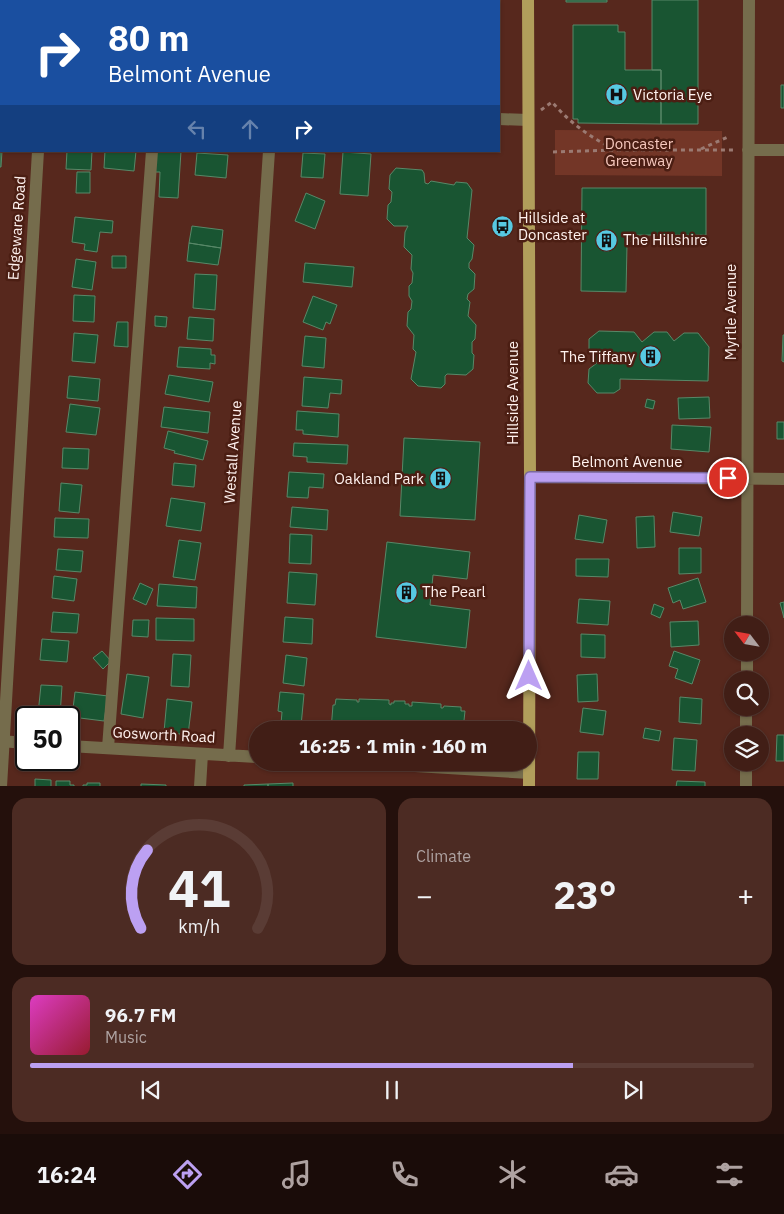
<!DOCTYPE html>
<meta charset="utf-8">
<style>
:root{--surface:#411e16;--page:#4c2b23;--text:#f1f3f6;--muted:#aea2a1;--line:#5a3c35;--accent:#bca0f2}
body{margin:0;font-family:"IBM Plex Sans",sans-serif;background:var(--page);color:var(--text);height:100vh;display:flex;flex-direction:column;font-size:19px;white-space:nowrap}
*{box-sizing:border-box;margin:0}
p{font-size:16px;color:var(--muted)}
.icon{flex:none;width:28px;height:28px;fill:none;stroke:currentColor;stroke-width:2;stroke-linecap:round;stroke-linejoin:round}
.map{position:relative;height:786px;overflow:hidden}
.drawer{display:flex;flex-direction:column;gap:12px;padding:12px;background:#24100c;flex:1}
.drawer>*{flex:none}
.top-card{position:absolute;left:0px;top:0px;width:500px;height:152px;box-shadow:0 1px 4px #0004,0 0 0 1px var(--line);background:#1a4fa0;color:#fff;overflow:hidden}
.needle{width:32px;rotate:301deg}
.tools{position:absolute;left:724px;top:616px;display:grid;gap:10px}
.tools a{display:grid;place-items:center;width:45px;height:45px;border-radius:50%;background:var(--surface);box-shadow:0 1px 4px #0004,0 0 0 1px var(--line);font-size:25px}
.speed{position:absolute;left:15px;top:706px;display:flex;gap:10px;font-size:25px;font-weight:700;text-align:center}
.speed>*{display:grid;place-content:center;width:65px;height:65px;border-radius:50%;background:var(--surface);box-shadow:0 1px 4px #0004,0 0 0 1px var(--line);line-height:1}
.speed .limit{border:2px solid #111;border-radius:8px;background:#fff;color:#111}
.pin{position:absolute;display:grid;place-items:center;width:42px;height:42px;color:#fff;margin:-21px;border:2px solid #fff;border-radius:50%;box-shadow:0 1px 5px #0007}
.me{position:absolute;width:55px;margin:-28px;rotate:0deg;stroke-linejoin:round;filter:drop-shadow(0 0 4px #0008)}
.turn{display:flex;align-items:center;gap:18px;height:105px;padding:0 25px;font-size:22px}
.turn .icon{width:65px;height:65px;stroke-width:2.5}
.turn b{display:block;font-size:35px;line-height:42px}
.lanes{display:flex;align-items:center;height:48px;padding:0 25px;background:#0003;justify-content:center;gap:25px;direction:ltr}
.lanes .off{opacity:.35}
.big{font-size:38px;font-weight:800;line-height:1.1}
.drawer .card{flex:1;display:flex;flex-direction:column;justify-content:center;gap:8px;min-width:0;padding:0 18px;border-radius:15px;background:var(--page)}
.drawer .dial{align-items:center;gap:0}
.dial svg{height:130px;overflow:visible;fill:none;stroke:var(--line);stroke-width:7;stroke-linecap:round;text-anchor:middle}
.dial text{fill:var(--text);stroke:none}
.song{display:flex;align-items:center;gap:15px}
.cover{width:60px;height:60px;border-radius:8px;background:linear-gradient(135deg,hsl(310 70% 55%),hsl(350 70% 35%))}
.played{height:5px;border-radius:2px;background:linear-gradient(90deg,var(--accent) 75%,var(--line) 75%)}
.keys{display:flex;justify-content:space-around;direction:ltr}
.heat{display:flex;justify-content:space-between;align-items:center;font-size:28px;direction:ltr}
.drawer .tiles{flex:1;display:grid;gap:12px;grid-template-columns:1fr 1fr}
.card:last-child{grid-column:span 2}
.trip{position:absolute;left:249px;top:721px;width:288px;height:50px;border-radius:25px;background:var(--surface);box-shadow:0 1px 4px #0004,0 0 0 1px var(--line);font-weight:800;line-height:50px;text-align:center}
.tabs{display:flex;height:80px;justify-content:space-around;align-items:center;background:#1a0c09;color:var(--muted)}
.tabs .icon{width:35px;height:35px}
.tabs .selected{color:var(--accent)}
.tabs b{font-size:22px;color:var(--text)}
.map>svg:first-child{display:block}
</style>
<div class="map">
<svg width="784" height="787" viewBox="0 0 784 787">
<rect width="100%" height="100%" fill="#57281d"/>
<path fill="#733627" d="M555,130L722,131V176L555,175Z"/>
<path fill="#195532" stroke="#588868" d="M146,0H272V1H146Z
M566,0H607V2H566Z
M652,0H698V124H661V70H652Z
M573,25H618V32H625V70H661V124L578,123V119H573Z
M781,85H784V108H781Z
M0,138L2,151L1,167H0Z
M67,151H92L91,170L66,169Z
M105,151H136L134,171L104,168Z
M154,151H181L178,198L159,197L160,172H153Z
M343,152L371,154L368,196L340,194Z
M197,153L228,155L226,178L195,175Z
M303,153L325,154L323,178L301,177Z
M396,168L422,170L424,173L425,183L428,184L431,181L454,185L456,182L467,183L472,190L467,238L474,245L472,259L469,263V268L475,274L474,289L468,294L467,299L470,302L468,316L476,325L475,339L472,342V353L474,355L473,369L466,375L447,374L445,376V384L441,388L418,386L411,379L416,352L413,349L414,335L407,326L408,312L411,309L412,301L409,296V286L412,283L413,273L411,269L412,255L404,247L405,232L408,226H394L387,219L388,205L391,202L392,192L389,189L390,175Z
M77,172H90V193H76Z
M582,188H706V235H637L627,245L626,292L581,291Z
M306,193L325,201L315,229L295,221Z
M75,217L113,221L112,233L100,232L97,252L84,250L85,244L72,242Z
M192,226L223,230L221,248L189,243Z
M189,243L221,248L218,265L187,261Z
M112,256H126V268H112Z
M76,259L96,262L92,290L72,287Z
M305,263L354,267L352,287L303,282Z
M195,274L217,275L215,310L193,308Z
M74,295L95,296L94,322L73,321Z
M313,296L337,305L330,324L326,322L323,330L303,322Z
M155,316L167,317L166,327L155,326Z
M189,317L214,319L213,341L187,339Z
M117,322H128V347L114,346Z
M599,331L634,332L642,342L654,332H667L674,341L684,333H698L709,347L708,381L620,379V389L614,393H597L588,383L589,369L597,363L589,352V339Z
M74,333L98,335L95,363L72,361Z
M783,335H784V362L782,361Z
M305,336L326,338L324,368L302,366Z
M179,347L211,349V355H215V364L210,363V369L177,367Z
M169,375L213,382L209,402L165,394Z
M69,376L100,379L98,401L67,398Z
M304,377L342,380L341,394L330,393L328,408L302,406Z
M709,397L710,418L679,419L678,398Z
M647,399L655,401L653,409L645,407Z
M70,404L100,408L96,435L66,432Z
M164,407L210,412L208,433L161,427Z
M297,411L339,414L338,437L303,434V430H296Z
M777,422H784V439H777Z
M672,425L711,427L709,452L671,449Z
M168,431L208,441L203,460L174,453L175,451L164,448Z
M404,438L480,442L475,520L400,516Z
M294,443L348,445L347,464L307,462V457L293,456Z
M63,448L89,449L88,469L62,468Z
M174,463L196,465L194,487L172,485Z
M289,472L324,474L323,488L309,487L308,498L287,497Z
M61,483L82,485L79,513L59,511Z
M171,498L205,503L201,531L166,526Z
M292,507L328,510L327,530L290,527Z
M673,512L702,517L699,536L670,532Z
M579,515L607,520L603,543L575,539Z
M654,516L655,547L637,548L636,517Z
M55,518L89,519L88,538L54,537Z
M290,534L312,535L311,564L289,563Z
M179,540L201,543L195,580L173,577Z
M387,542L470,552L467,579L433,575L430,605L470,610L466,648L376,637Z
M679,548H701V573L679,574Z
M58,549L83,551L81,572L56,570Z
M576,559H609L608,577L576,576Z
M289,572L317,574L315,605L287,603Z
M54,576L77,579L74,601L52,598Z
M698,578L706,602L683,609L680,600L673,603L668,588Z
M140,583L153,589L146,605L133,599Z
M159,584L197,587L196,608L157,606Z
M579,599L610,601L608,625L577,623Z
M784,602V618L780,603Z
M654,604L664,608L660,618L651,614Z
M53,612L79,614L77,633L51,632Z
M285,617L313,619L312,644L283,642Z
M156,618L194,619V641L156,640Z
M133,620H149L148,637L132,636Z
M698,621L699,645L671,647L670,622Z
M581,634L605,635V658L581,657Z
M42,639L69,641L67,662L40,660Z
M102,651L111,661L103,669L93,658Z
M674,651L700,660L692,684L675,678L678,669L669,666Z
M173,654L191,655L189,687L171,686Z
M286,655L307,658L304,686L283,683Z
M127,674L149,677L143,718L121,714Z
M597,674L598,701L578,702L577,675Z
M41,685L62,686L60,716L38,714Z
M75,692L108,696L104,721L72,717Z
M280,692L304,694L301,726L281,724L282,712L278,711Z
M680,697L702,699L701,724L679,722Z
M167,699L192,702L188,735L164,732Z
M336,699L357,700V702H359V699L389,700V704L391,705V703H394V701H405V704H409V706H412V702L441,704V708H443L444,706L461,707V711H465L463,730H331L333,705H335Z
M583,708L606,711L603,735L580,732Z
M645,728L661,731L659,741L643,738Z
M777,735H784V761H776Z
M674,738L697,740L695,771L672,770Z
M578,752H599L598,779H577Z
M35,779L51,780V787H35Z
M56,781H70V785H74V787H56Z
M677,781L705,782V787H676Z
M87,783H100V787H83V785H87Z
M293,783V787H268V784Z
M141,784L166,785V787H141Z
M268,784V787H244V785Z"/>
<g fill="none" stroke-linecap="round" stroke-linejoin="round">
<path stroke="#9b7a72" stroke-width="3" stroke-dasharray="4 4" stroke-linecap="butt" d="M541,110L552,102C570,123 591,138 616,150
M701,149L730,136
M553,152L616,150H735"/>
<path stroke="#756c4c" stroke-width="12" d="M47,1V0
M99,1V0
M285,1V0
M0,98H1
M499,119L528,120
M748,150H784
M530,477L784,479
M747,625L749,0
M747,680V652
M746,735V708
M0,741L26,743
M69,746L258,757
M108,748L152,151
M229,756L269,151
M349,762L529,773
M1,787L38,151
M200,787L202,754
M746,787V762"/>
<path stroke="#b19e5b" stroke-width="12" d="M528,0L530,477L529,787"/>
</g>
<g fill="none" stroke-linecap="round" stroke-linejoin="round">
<defs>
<path id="route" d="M529,676L530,477L728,478"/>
</defs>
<use href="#route" stroke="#7a689d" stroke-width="12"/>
<use href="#route" stroke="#bca0f2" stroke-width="9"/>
</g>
<defs>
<symbol id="hospital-disc" viewBox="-11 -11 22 22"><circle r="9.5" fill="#57c9e2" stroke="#4b1e13"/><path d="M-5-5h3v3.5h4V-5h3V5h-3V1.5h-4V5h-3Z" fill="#111"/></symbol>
<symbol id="bus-disc" viewBox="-11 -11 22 22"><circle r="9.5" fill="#57c9e2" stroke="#4b1e13"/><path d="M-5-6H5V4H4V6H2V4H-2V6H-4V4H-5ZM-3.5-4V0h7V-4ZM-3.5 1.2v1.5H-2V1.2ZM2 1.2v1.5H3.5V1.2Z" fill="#111"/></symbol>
<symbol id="building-disc" viewBox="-11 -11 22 22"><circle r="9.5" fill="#57c9e2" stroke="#4b1e13"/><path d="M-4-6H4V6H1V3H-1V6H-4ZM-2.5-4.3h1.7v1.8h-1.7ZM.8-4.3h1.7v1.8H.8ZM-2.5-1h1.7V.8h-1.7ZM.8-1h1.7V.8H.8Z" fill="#111"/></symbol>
</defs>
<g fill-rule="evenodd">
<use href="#hospital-disc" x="604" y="82" width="25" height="25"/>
<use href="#bus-disc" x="490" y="214" width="25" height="25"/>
<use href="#building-disc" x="594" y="228" width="25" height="25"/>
<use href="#building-disc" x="638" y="344" width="25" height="25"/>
<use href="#building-disc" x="428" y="466" width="25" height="25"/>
<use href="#building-disc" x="394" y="580" width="25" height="25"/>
</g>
<g text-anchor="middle" stroke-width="5" stroke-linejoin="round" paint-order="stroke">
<g font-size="15" fill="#fff2ef" stroke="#4b1e13" text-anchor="start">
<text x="633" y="100">Victoria Eye</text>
<text x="518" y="223">Hillside at<tspan x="518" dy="17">Doncaster</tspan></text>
<text x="623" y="245">The Hillshire</text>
<text x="635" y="362" text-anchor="end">The Tiffany</text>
<text x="424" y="484" text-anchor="end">Oakland Park</text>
<text x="422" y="597">The Pearl</text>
</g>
<g font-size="15" fill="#f7c9be" stroke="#4b1e13">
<text x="639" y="149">Doncaster<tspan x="639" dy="17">Greenway</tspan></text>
</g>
<g font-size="15" fill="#fff2ef" stroke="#4b1e13">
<text transform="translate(17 228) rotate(-86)" y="5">Edgeware Road</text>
<text transform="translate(731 312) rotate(-90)" y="5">Myrtle Avenue</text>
<text transform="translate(513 393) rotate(-90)" y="5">Hillside Avenue</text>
<text transform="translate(233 452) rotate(-86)" y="5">Westall Avenue</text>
<text x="627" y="467">Belmont Avenue</text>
<text transform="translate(164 735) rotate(3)" y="5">Gosworth Road</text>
</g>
</g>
</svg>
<div class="tools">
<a><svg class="needle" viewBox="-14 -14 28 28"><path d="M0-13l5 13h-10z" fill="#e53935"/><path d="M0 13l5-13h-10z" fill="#aea2a1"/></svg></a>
<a><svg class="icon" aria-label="search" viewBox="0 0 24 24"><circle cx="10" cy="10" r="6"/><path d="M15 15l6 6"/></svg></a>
<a><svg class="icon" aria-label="layers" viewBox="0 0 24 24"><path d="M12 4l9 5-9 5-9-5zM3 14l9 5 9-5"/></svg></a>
</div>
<div class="speed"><div class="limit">50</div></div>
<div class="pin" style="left:728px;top:478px;background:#d93025"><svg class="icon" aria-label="arrive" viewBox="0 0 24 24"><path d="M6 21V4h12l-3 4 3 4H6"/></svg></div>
<svg class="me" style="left:529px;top:676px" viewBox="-20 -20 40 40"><path d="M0-17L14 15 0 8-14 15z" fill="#bca0f2" stroke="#fff" stroke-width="4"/></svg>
<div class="trip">16:25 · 1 min · 160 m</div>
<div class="top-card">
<div class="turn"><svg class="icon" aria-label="right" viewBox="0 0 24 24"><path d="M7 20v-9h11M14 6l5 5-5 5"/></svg><div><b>80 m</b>Belmont Avenue</div></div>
<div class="lanes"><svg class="icon off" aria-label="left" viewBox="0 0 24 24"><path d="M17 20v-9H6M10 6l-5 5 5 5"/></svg><svg class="icon off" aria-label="ahead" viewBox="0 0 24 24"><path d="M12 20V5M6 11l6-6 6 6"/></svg><svg class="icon" aria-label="right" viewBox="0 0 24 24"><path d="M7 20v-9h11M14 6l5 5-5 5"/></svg></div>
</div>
</div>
<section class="drawer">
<div class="tiles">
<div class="card dial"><svg viewBox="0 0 100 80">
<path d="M14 69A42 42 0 1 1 86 69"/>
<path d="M14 69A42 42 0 0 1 18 21" stroke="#bca0f2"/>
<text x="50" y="56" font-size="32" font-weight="700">41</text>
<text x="50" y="72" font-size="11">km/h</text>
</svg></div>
<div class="card"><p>Climate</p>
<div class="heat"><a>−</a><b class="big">23°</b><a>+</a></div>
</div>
<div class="card">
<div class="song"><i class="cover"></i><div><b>96.7 FM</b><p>Music</p></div></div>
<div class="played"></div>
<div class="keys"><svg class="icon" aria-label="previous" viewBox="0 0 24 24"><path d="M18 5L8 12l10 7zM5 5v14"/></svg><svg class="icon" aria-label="pause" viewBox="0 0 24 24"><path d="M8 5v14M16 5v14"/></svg><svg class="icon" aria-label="next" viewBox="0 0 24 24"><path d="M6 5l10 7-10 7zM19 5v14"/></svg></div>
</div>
</div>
</section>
<nav class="tabs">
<b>16:24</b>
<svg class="icon selected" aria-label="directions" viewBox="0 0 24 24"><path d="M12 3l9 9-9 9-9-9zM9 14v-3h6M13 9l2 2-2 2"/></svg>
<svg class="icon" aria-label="music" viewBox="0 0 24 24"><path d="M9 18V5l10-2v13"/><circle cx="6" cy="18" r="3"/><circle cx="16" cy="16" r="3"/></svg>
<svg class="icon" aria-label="phone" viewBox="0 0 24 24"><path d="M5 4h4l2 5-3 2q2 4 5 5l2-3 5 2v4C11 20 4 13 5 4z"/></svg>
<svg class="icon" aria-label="climate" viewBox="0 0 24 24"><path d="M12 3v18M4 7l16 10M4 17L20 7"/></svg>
<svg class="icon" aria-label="car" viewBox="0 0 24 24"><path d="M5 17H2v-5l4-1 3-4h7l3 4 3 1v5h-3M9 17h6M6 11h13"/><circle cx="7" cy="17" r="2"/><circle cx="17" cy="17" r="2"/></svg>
<svg class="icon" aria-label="filters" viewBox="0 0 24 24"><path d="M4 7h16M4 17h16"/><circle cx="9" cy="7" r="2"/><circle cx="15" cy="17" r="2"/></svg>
</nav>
